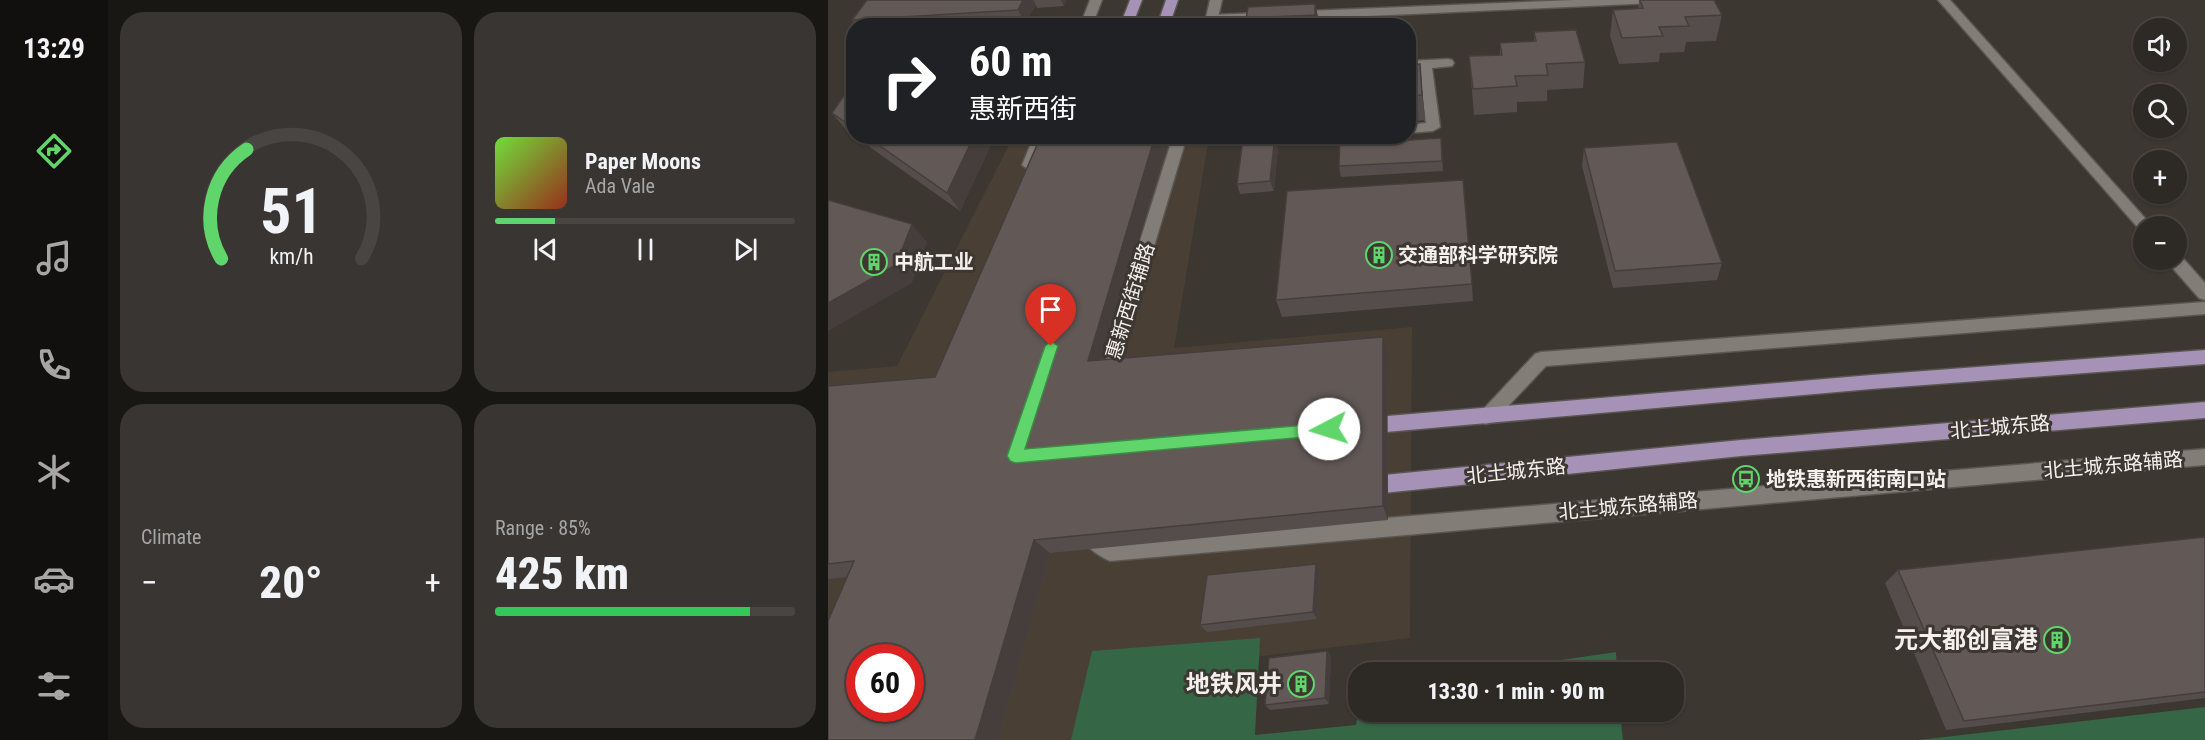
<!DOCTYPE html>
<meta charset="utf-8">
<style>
:root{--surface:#2d2925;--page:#393532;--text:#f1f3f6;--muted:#a7a6a7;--line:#484542;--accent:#60d56b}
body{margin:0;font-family:"Roboto Condensed","Noto Sans SC",sans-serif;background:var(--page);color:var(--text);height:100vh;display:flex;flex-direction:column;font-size:22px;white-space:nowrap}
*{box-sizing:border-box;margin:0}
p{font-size:20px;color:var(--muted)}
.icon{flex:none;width:33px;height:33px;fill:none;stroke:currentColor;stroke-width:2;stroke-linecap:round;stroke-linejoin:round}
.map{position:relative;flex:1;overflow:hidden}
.panel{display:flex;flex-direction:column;gap:12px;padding:12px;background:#191714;width:720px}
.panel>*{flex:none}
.top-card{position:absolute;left:18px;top:18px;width:570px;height:126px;border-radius:24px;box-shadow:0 2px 4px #0004,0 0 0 2px var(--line);background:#202124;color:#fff;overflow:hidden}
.fabs{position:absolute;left:1305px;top:18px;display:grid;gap:12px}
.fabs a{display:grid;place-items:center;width:54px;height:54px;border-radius:50%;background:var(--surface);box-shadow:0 2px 4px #0004,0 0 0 2px var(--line);font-size:30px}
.speed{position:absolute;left:18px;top:644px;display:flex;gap:12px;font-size:30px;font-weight:700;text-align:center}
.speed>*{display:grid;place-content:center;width:78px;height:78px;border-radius:50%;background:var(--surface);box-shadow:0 2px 4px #0004,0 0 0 2px var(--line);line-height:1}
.speed .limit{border:9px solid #d22;background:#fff;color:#111}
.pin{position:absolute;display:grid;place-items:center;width:51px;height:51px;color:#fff;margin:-62px -26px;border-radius:50% 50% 50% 0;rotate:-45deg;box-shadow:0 0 6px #0007}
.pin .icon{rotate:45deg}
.me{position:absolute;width:66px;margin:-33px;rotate:265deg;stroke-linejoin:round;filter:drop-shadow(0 0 4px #0008)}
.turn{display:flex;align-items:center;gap:21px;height:126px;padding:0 24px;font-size:27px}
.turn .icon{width:78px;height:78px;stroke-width:2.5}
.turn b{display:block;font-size:42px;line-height:51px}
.big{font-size:45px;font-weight:800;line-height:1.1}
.panel .tile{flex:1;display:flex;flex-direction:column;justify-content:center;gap:9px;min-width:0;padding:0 21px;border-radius:24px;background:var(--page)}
.panel .dial{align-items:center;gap:0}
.dial svg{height:156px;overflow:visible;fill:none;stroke:var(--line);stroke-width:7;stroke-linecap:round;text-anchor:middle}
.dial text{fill:var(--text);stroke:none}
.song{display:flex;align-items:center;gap:18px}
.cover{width:72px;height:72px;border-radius:9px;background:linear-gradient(135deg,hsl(100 70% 55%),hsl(10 70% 35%))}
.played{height:6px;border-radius:3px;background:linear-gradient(90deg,var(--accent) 20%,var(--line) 20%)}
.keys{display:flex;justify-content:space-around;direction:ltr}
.heat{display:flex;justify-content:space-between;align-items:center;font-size:33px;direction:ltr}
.charge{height:9px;border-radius:4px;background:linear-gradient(90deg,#34c759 85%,var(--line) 0)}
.panel .tiles{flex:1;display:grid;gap:12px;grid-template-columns:repeat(2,1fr)}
.trip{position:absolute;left:520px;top:662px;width:336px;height:60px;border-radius:24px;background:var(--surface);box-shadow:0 2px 4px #0004,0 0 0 2px var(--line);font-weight:800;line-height:60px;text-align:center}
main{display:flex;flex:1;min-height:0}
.dock{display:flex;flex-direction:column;width:108px;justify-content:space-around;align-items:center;background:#12100f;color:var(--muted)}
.dock .icon{width:42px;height:42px}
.dock .active{color:var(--accent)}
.dock b{font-size:27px;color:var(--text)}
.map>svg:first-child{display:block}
</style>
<main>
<nav class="dock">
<b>13:29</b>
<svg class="icon active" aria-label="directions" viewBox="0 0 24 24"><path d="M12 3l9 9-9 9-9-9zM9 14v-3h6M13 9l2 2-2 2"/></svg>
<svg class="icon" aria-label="music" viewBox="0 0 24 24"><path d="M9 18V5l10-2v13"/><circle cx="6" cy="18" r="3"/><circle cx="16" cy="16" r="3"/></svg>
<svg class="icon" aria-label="phone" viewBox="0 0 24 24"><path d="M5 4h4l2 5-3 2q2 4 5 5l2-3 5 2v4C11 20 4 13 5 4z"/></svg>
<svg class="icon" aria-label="climate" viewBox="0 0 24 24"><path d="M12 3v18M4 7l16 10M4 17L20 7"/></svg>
<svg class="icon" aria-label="car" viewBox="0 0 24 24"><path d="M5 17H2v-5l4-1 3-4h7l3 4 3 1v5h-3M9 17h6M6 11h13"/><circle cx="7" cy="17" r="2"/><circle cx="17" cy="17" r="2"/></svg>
<svg class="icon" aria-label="filters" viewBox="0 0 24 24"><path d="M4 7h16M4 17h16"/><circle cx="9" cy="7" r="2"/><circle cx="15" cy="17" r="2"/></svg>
</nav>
<section class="panel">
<div class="tiles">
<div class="tile dial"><svg viewBox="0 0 100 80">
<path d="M14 69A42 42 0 1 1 86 69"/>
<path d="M14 69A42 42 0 0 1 27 13" stroke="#60d56b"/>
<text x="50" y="56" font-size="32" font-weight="700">51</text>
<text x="50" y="72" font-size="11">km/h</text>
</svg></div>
<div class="tile">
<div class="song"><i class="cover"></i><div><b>Paper Moons</b><p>Ada Vale</p></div></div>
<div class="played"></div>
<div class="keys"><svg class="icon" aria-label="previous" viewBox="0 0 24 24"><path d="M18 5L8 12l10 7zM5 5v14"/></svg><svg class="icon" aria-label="pause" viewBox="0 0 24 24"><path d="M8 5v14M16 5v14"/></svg><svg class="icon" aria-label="next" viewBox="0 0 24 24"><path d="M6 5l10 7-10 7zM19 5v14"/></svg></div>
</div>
<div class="tile"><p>Climate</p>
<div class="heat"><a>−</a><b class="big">20°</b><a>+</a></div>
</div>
<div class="tile"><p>Range · 85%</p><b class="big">425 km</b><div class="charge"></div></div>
</div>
</section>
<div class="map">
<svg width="1377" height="740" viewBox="0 0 1377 740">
<rect width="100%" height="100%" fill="#3c3731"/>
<path fill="#493f35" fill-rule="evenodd" d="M185,137H381L346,348L584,327L582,638L300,672L280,740H0V372L69,366ZM32,657H82V708H32Z"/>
<path fill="#356746" d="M432,638L427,735L528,725L531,708V711H792L795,740H243L264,651Z
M788,652L789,672H651Z
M1377,707V740H1090Z"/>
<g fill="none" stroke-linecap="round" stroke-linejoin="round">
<defs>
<path id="street" d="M746,0H832L826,3L384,23L378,19L384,15Z
M1110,0H1122L1324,226H1316V231L1312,230Z
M620,59L624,60L626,63L624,66L604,68L612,127L605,131L580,133V125L598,123L591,68L580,69V61Z
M436,136H463C457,142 445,142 438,140Z
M1348,255L1353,256L1377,283V300L1371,298L1341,264L1339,260H1348Z"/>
<path id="secondary" d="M262,0H274L264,26H252Z
M382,0H394L388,26H376Z
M206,136H220L208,165L201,170L194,165Z
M345,136H359L286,381L283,386L277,388L271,386L268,381Z
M1377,302V314L718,366L665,422L658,424L651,422L649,416L707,354L713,352Z
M1377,449V465L282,561C270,556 254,544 249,532L252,525L259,522L266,525L286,541Z"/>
<path id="primary" d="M302,0H314L304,26H292Z
M338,0H350L341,26H329Z
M1377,350V364L1043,389L536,434L529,432L526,426L529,420L536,418L1043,375Z
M1377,402V418L913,456L536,495L529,492L526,486L529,480L536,477L913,440Z"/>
</defs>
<use href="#street" stroke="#595550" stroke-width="3"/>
<use href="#secondary" stroke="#595550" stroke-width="3"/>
<use href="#primary" stroke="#595550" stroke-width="3"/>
<use href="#street" fill="#837d77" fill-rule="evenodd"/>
<use href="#secondary" fill="#837d77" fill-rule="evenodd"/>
<use href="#primary" fill="#a692b6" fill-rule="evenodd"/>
</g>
<path fill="#544d4b" d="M48,0H204L207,6L197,24L176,26H28L24,20Z
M205,0H238L236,6L209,8Z
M811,0H886L894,15L888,41L858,42L856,52L832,53L831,62L791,64L782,36L785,10L810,9Z
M487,4L491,21V26H417Z
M706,32L757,62L755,88L719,90V101L689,102V112L646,115L641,56L672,55V43L706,42Z
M592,64L597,120L580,122V65Z
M26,81V136L19,131L4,113Z
M26,136H167L132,211Z
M213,136H340L278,359L559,353L560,520L222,553L170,740H0L19,577L0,579V386L107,377Z
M535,136L536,143L613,138L615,171L513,177L511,166Z
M450,147L446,191L412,194L409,184Z
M756,148L894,263L889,280L785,288L754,166Z
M644,284L645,301L454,317L448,300Z
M1377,537V698L1118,730L1057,583L1070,570Z
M488,564L492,571L489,619L379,632L372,625Z
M499,651L503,657L501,704L442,710L437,705Z"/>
<path fill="#453e3d" d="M195,0H204L207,6L197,24L190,10Z
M233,0H238L236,6Z
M487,4L491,21V26H490L487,15Z
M443,17L445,26H441Z
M592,64L594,89L597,120L594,95Z
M146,136H167L132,211L119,193Z
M327,136H340L273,377L260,361Z
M447,136L450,147L446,191L442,181Z
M84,224L99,242L84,283L0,331V303Z
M555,337L559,353L560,520L555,506Z
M206,540L222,553L170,740H147Z
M488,564L492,571L489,619L485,612Z
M499,651L503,657L501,704L497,698Z"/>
<path fill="#625957" stroke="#453e3d" stroke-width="1.5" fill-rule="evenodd" d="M39,0H195L190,10L24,20Z
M812,0H886L894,15L857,17L861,26L831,27L835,36L794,38L785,10L815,8Z
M487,4V15L443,17L441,26H417L420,7Z
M360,22L359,26H290Z
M748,30L757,62L718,64L720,75L687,76L689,86L645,89L641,56L674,55L672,43L708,41L706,32Z
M592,64L594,95L580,96V65Z
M26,81V128L4,113Z
M38,136H146L119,193Z
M213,136H327L260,361L555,337V506L206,540L147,740H0V621L26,561L0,564V386L107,377ZM32,657H82V708H32Z
M447,136L442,181L409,184L415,139Z
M512,136H534L535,143L613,138L614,161L511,166Z
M849,142L894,263L787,271L756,148Z
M635,180L644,284L448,300L459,191Z
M0,200L84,224L68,265L0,303Z
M1377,537V692L1136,721L1070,570Z
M488,564L485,612L372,625L379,575Z
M499,651L497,698L437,705L441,658Z"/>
<path fill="#60d56b" stroke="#3e8a46" stroke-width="1.5" d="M223,341L230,346L197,449L501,423L506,425L508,429L506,433L501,435L187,463L182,461L179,456L217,346Z"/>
<defs>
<symbol id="building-ring" viewBox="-11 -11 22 22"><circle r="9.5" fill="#3c3731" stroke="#60d56b" stroke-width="1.5"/><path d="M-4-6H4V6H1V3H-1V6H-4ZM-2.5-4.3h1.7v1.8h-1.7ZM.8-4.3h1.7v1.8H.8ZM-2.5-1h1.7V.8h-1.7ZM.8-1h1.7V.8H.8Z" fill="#60d56b"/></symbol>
<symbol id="bus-ring" viewBox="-11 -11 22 22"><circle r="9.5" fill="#3c3731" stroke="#60d56b" stroke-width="1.5"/><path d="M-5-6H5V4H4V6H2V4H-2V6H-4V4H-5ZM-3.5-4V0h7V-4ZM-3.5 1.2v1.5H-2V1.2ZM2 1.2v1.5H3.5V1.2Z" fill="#60d56b"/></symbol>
</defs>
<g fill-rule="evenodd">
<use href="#building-ring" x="536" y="240" width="30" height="30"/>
<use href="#building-ring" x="31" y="247" width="30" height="30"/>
<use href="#bus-ring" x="903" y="464" width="30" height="30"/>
<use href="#building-ring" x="1214" y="625" width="30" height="30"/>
<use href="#building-ring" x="458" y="669" width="30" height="30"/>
</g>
<g text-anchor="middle" stroke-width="6" stroke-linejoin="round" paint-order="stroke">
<g font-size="20" font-weight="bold" fill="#f4f0ed" stroke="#3c3731" text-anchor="start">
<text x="570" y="262">交通部科学研究院</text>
<text x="66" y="269">中航工业</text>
<text x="938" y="486">地铁惠新西街南口站</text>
</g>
<g font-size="20" fill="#f4f0ed" stroke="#3c3731">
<text transform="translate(302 301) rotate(-73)" y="7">惠新西街辅路</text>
<text transform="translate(1172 427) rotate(-5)" y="7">北土城东路</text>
<text transform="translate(1285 465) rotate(-5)" y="7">北土城东路辅路</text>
<text transform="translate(688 471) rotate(-6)" y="7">北土城东路</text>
<text transform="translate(800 506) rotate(-5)" y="7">北土城东路辅路</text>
</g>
<g font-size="24" font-weight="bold" fill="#f4f0ed" stroke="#3c3731" text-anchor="end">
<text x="1210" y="648">元大都创富港</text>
<text x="454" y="692">地铁风井</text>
</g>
</g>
</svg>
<div class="fabs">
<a><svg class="icon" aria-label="sound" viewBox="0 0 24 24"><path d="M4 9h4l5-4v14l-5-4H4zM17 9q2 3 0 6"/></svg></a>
<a><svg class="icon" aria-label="search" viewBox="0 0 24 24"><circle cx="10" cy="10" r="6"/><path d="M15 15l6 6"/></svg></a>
<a>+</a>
<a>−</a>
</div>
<div class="speed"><div class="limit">60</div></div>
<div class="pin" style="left:223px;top:346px;background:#d93025"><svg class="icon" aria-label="arrive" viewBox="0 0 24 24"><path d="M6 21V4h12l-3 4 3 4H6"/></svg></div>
<svg class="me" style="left:501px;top:429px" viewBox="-20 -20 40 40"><circle r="19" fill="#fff"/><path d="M0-13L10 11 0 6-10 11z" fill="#60d56b"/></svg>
<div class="trip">13:30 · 1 min · 90 m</div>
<div class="top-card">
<div class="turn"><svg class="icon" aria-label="right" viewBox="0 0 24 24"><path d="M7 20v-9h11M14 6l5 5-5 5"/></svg><div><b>60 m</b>惠新西街</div></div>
</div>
</div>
</main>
